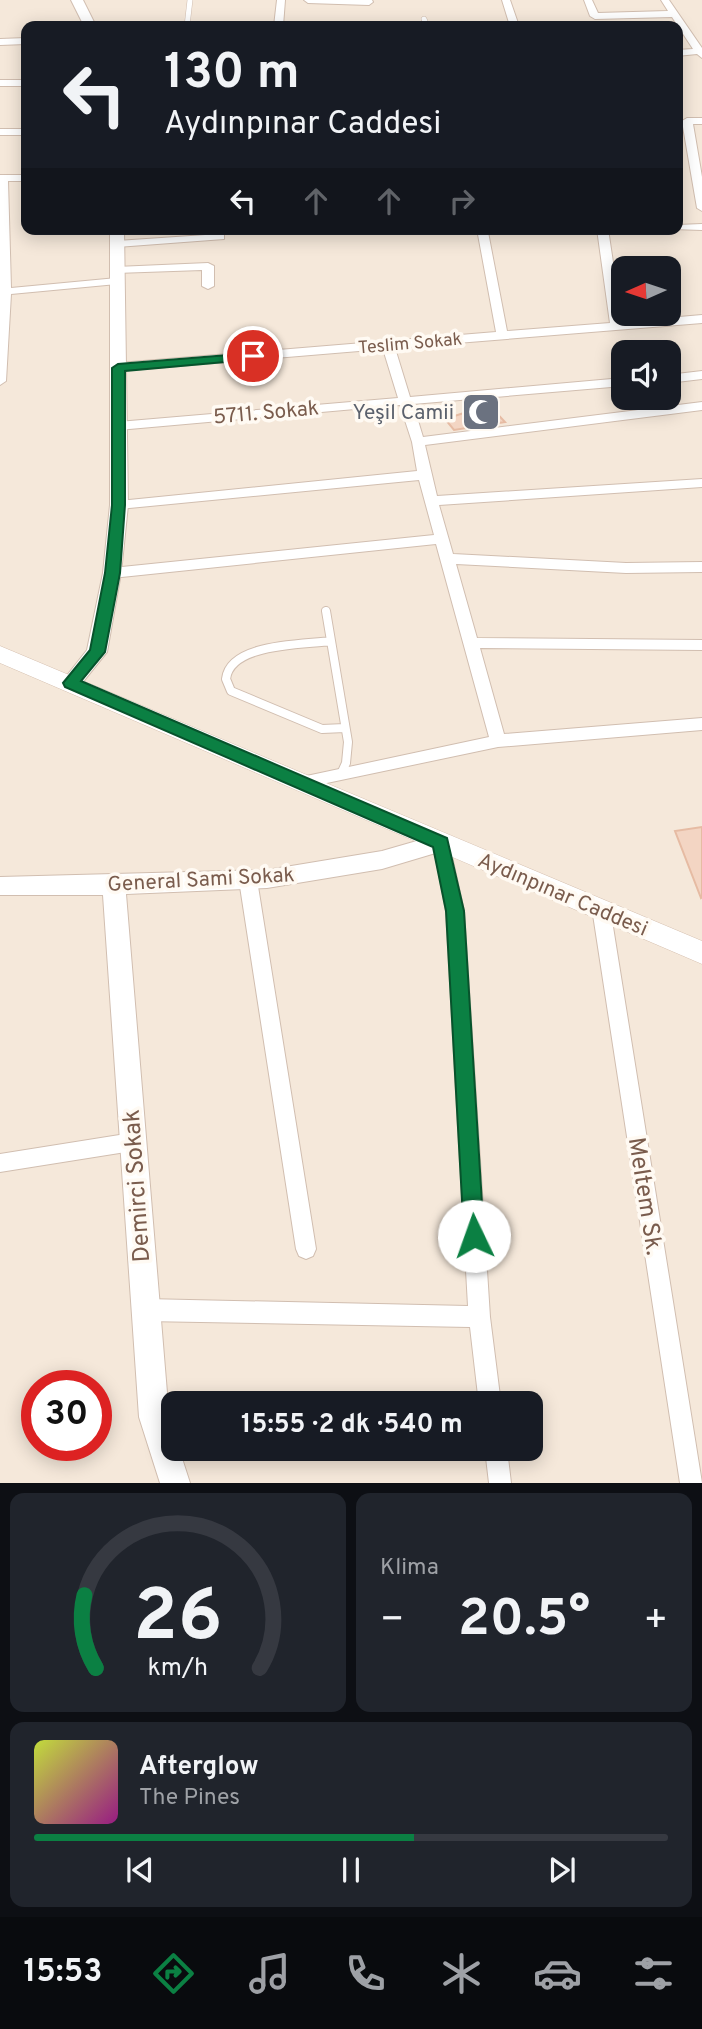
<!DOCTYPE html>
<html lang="tr">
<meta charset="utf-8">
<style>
:root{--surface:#171b24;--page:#20242c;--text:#f1f3f6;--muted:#9ea1a6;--line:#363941;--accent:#0b8043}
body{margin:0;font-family:Overpass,sans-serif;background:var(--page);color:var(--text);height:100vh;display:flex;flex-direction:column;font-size:26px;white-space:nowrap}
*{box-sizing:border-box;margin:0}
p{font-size:23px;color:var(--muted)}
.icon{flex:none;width:38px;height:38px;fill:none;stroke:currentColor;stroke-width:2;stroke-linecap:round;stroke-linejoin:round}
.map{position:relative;height:1483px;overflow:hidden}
.side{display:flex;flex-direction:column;gap:10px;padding:10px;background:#0d0f14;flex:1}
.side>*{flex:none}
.banner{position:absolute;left:21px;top:21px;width:662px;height:214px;border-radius:14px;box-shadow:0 4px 18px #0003;background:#171b24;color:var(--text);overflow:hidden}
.needle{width:46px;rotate:267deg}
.buttons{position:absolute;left:611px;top:256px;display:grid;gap:14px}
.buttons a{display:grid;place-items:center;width:70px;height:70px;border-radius:14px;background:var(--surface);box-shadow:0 4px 18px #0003;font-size:35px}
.speed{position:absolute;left:21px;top:1370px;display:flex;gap:14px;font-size:35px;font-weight:700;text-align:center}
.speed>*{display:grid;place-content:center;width:91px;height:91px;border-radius:50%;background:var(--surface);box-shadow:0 4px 18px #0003;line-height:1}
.speed .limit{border:10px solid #d22;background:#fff;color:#111}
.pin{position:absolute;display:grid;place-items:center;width:60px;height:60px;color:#fff;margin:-30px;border:4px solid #fff;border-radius:50%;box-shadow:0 2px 7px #0007}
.me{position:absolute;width:77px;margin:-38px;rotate:357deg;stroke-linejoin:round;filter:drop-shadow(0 0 5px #0008)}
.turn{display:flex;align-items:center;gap:24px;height:147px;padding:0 28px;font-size:32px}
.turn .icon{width:91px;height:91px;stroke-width:2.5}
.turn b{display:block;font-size:49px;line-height:60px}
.lanes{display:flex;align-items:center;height:66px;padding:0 28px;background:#0003;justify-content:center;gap:35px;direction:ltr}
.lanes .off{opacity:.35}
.big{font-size:52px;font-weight:700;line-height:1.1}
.side .card{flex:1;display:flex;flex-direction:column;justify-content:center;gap:10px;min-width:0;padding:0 24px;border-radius:14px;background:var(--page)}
.side .dial{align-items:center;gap:0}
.dial svg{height:182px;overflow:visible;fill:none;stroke:var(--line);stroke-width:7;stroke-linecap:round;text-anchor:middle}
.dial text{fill:var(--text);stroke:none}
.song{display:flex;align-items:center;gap:21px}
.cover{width:84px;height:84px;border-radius:10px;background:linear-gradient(135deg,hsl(70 70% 55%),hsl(310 70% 35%))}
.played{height:7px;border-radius:4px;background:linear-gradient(90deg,var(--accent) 60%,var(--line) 60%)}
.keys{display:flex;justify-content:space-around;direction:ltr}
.heat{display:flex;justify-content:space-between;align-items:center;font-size:38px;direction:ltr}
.side .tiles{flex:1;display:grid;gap:10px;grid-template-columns:1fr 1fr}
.card:last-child{grid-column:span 2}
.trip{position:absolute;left:161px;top:1391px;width:382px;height:70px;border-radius:14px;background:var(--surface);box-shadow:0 4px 18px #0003;font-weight:700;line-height:70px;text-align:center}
.dock{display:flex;height:112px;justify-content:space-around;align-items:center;background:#090b0e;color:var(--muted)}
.dock .icon{width:49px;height:49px}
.dock .on{color:var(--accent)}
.dock b{font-size:32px;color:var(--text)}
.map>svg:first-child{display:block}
</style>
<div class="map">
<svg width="702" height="1483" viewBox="0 0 702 1483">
<rect width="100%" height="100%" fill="#fdf6ec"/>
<path fill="#f5e8da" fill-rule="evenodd" d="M0,0H702V1483H0ZM26,26H677V229H26ZM623,268H668V313H623ZM623,352H668V397H623ZM37,1386H96V1446H37ZM173,1404H530V1449H173Z"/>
<path fill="#f3d5c3" stroke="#e6bba3" stroke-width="2" d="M489,405L505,422L454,430L445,419Z
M702,827V897L701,898L675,831Z"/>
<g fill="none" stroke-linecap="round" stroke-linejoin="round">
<defs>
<path id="service-far1" d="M424,19L427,26
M187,26L190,0"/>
<path id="service" d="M326,611L348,742L346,763L341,774
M331,641C303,645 230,643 226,679L231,691L322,729L345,728"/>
<path id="minor" d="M277,0H285L283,26H274Z
M304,0H372L373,2L369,5L308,3Z
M502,0H510L519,26H510Z
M584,0H592L598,13L668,11L661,0H669L702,48V58L697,54L677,56V50L693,49L672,17L595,19L590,16Z
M26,38V44L0,45V39Z
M0,80H26V86H0Z
M687,118H702V124H693L702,177V211L697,208L682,121Z
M0,129H26V135H0Z
M0,175H26V181H8L11,288L117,278L123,281L117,284L11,294L6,381L0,385Z
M702,224V230L672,229H677V225Z
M477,229H506L501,232H488L507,331L610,323L597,229H608L622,322L702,315V323L395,348L410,397L623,378V386L413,404L423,437L702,402V410L425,445L437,496L702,479V487L439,505L453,554L626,563L702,562V572L626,573L456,564L477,638L702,640V650L480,648L504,734L702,718V730L498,747L303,788L297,786L295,782L297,778L489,737L436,544L112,578L105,573L112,568L434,535L419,480L119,509L112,505L119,501L417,471L412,442L400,405L118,430L112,426L118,422L398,398L383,349L119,371L113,367L119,363L496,332Z
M220,234L224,235V239L117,247L111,244L117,241Z
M208,263L214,266V286L208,289L202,286V270L116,273L110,270L116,267Z
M702,371V379L668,383V375Z
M441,836L447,838L449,843L464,911L490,1317L501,1404H479L470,1327L145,1321L138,1317L134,1310L138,1303L145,1299L468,1306L446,911L433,843L435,838Z
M248,873L254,875L257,880L316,1249L313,1256L306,1259L299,1256L296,1249L239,880L242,875Z
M601,901L607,903L610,908L702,1483H680L592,908L595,903Z
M132,1133L139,1135L142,1142L139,1149L132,1151L0,1172V1154Z
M485,1449H507L511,1483H489Z"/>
<path id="tertiary" d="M71,0H83L96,26H84Z
M110,229H124L128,505L121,573L107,652L78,688L71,690L64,688L61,683L87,650L103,573L110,505Z
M441,834L449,837L452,843L449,849L382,869L267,888L126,894L169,1417L173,1431V1449H179L190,1483H160L139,1417L103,895H0V877L267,870L382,851Z"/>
<path id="secondary" d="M0,646L702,941V964L0,663Z"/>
</defs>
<use href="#service-far1" stroke="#d1beb0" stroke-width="6"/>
<use href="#service" stroke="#d1beb0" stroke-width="10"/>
<use href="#minor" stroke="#d1beb0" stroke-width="2"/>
<use href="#tertiary" stroke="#d1beb0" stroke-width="2"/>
<use href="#secondary" stroke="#d6c0b0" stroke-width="1"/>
<use href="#service-far1" stroke="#fff" stroke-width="5"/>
<use href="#service" stroke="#fff" stroke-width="8"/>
<use href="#minor" fill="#fff" fill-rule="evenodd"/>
<use href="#tertiary" fill="#fff" fill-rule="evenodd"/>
<use href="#secondary" fill="#fff" fill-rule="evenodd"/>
</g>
<path fill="#0b8043" stroke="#07532c" stroke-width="2" d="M253,353L258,354V359L125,371V505L120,573L105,652L81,681L447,838L464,911L484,1236L481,1243L474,1246L467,1243L464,1236L446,911L433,847L65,687L63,683L90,650L105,573L112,505V368L118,364Z"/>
<defs>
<symbol id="mosque-square" viewBox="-11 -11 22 22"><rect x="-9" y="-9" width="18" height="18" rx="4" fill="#6b7280" stroke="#fffaf3"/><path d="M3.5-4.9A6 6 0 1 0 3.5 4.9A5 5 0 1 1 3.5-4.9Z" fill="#fff"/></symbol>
</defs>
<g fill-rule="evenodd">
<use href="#mosque-square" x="459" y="390" width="44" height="44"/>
</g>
<g text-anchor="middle" stroke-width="7" stroke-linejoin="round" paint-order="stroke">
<g font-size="18" fill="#7a5c4d" stroke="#fffaf3">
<text transform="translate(410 343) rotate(-5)" y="6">Teslim Sokak</text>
</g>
<g font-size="21" fill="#7a5c4d" stroke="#fffaf3">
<text transform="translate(266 412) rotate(-5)" y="7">5711. Sokak</text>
<text transform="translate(201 879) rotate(-3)" y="7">General Sami Sokak</text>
<text transform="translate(563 894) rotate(23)" y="7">Aydınpınar Caddesi</text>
</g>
<g font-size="21" fill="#5b616d" stroke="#fffaf3" text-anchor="end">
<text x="454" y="419">Yeşil Camii</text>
</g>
<g font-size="24" fill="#7a5c4d" stroke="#fffaf3">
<text transform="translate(136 1186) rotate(-94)" y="8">Demirci Sokak</text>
<text transform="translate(646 1196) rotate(81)" y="8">Meltem Sk.</text>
</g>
</g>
</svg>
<div class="buttons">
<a><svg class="needle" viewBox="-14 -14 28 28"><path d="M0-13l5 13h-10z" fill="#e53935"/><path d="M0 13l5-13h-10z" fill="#9ea1a6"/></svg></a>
<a><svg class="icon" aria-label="sound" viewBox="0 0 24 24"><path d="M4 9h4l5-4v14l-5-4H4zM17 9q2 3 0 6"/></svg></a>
</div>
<div class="speed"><div class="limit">30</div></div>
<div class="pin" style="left:253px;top:356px;background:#d93025"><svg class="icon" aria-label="arrive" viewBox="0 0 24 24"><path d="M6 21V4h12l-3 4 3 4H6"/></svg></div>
<svg class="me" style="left:474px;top:1236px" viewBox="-20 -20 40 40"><circle r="19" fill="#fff"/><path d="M0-13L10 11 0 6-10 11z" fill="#0b8043"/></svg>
<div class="trip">15:55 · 2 dk · 540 m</div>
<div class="banner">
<div class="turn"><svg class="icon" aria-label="left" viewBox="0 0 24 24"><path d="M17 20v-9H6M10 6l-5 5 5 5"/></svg><div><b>130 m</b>Aydınpınar Caddesi</div></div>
<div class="lanes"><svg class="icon" aria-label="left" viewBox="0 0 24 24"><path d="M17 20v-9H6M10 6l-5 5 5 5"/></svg><svg class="icon off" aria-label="ahead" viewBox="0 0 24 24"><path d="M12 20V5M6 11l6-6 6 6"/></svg><svg class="icon off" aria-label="ahead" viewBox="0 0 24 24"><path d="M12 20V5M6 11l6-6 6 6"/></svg><svg class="icon off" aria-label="right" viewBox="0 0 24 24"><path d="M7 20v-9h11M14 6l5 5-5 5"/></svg></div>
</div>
</div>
<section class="side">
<div class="tiles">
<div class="card dial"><svg viewBox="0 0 100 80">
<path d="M14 69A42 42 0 1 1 86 69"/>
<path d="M14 69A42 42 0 0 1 9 37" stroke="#0b8043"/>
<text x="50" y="56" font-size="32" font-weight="700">26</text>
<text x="50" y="72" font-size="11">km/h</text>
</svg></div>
<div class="card"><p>Klima</p>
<div class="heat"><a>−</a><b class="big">20.5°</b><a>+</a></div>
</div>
<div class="card">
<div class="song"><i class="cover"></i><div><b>Afterglow</b><p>The Pines</p></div></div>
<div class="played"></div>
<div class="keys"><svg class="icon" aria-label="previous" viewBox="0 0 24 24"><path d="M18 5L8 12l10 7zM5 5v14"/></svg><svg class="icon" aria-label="pause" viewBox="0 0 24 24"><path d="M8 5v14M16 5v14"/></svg><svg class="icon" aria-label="next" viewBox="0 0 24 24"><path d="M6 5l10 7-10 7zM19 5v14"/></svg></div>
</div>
</div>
</section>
<nav class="dock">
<b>15:53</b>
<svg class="icon on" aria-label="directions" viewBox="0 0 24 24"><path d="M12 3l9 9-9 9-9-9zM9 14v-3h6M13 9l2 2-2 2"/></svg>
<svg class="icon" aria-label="music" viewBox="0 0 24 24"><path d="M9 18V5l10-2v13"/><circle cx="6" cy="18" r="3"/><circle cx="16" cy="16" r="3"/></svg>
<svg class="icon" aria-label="phone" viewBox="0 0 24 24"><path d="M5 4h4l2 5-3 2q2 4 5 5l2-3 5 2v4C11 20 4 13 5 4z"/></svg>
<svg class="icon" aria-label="climate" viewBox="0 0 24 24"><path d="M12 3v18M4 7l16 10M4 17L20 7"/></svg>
<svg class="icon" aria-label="car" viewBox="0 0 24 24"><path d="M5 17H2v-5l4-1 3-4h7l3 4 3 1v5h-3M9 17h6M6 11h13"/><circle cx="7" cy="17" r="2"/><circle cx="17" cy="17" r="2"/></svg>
<svg class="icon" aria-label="filters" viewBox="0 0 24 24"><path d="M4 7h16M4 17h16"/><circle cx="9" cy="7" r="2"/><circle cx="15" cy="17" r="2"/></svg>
</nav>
